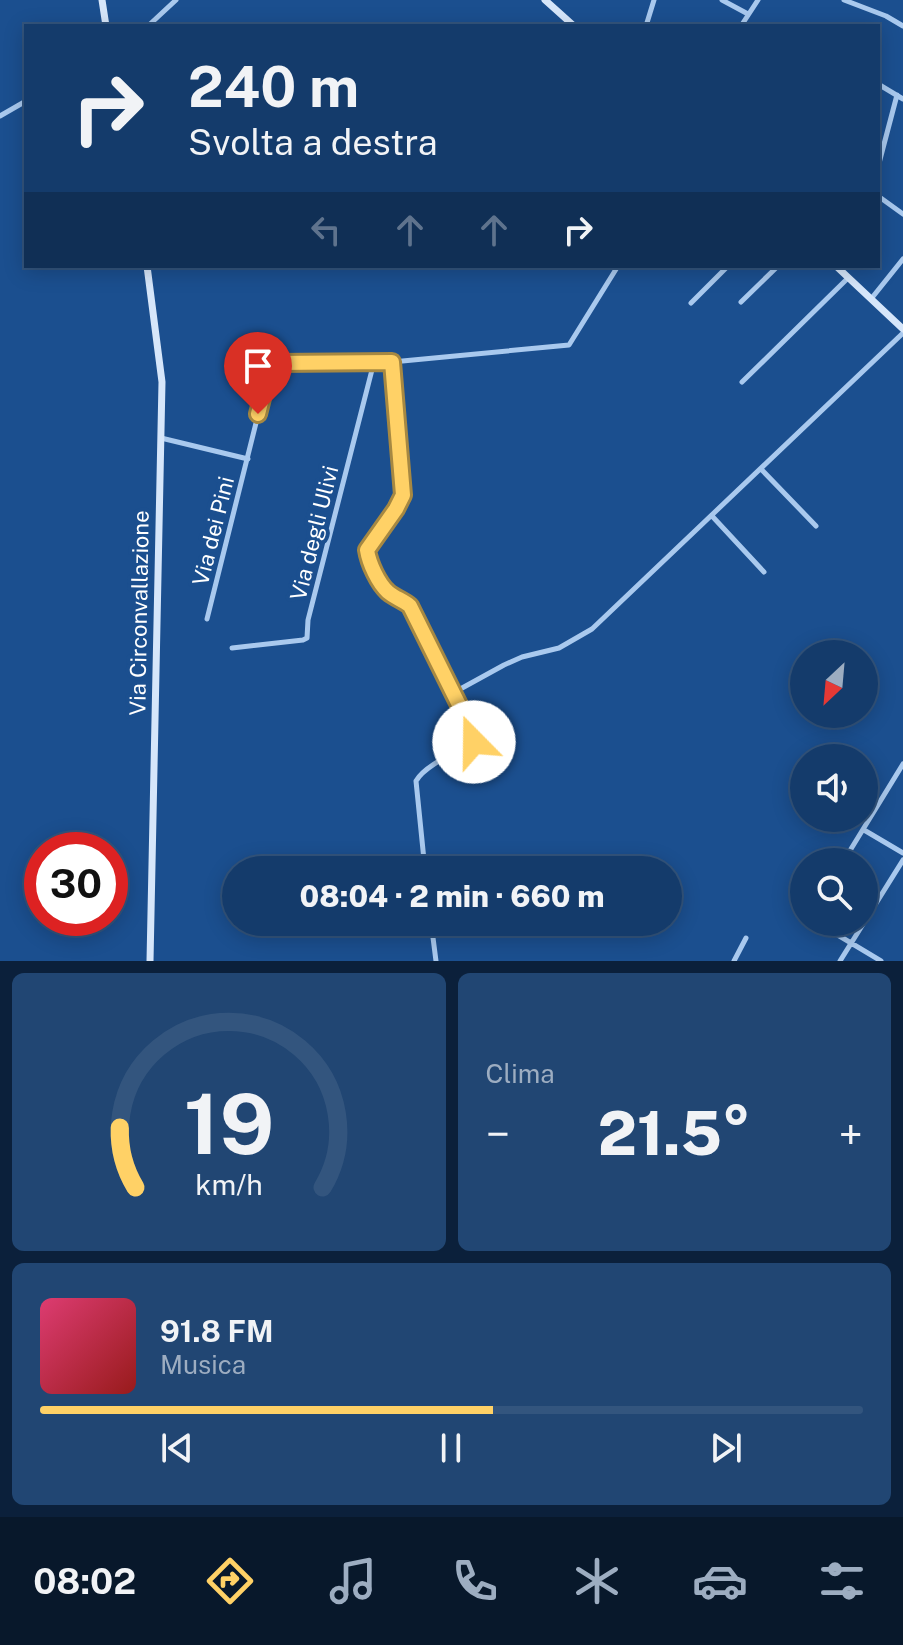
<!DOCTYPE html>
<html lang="it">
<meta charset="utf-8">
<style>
:root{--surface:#143b6b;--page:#214673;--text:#f1f3f6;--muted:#9dadc1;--line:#33557e;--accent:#ffd166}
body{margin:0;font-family:"Public Sans",sans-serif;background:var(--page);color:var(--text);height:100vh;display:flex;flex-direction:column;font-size:30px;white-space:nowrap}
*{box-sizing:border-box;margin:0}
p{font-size:26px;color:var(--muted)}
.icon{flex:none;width:44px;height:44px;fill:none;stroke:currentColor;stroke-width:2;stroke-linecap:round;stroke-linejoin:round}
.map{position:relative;height:961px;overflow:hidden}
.drawer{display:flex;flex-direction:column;gap:12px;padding:12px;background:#0b203b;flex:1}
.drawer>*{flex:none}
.banner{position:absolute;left:24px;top:24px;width:856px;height:244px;border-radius:0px;box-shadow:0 4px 20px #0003,0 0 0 2px var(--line);background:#143b6b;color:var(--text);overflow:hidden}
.needle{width:52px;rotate:206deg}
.controls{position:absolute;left:790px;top:640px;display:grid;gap:16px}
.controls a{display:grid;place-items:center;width:88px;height:88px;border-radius:50%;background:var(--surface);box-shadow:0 4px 20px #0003,0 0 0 2px var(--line);font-size:40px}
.speed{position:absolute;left:24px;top:832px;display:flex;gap:16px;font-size:40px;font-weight:700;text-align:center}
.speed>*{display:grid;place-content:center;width:104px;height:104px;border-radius:50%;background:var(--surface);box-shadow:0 4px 20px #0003,0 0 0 2px var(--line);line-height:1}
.speed .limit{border:12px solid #d22;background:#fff;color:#111}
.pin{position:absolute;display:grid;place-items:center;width:68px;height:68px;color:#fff;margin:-82px -34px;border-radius:50% 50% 50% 0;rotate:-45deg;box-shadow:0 0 8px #0007}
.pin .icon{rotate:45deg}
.me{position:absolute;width:88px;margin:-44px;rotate:338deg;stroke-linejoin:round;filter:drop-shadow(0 0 6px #0008)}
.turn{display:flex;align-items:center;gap:28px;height:168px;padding:0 32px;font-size:36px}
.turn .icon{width:104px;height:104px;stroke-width:2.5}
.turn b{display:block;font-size:56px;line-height:68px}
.lanes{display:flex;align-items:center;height:76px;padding:0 32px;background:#0003;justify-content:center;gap:40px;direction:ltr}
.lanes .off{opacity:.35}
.big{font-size:60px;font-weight:800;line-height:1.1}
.drawer .card{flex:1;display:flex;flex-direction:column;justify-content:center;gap:12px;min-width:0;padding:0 28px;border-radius:12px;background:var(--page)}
.drawer .dial{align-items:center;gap:0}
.dial svg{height:208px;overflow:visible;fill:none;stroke:var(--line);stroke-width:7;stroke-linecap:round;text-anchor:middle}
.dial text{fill:var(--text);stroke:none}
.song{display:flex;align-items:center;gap:24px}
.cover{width:96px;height:96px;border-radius:12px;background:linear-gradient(135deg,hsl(340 70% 55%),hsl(0 70% 35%))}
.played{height:8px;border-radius:4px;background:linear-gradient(90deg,var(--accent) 55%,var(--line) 55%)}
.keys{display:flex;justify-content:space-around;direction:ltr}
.heat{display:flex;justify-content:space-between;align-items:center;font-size:44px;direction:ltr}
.drawer .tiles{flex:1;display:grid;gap:12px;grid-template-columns:1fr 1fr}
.card:last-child{grid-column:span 2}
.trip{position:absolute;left:222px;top:856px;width:460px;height:80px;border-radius:40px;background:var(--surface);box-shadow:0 4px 20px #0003,0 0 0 2px var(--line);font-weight:800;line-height:80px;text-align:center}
.dock{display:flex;height:128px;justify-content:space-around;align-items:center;background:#08182b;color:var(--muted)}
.dock .icon{width:56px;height:56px}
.dock .active{color:var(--accent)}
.dock b{font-size:36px;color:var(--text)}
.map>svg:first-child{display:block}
</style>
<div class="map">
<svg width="903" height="961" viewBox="0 0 903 961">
<rect width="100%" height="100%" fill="#1b4f8f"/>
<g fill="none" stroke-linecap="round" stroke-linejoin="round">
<path stroke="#a9c9ee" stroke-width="5" d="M722,0L748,14
M844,0L886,16L903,26
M148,26L176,0
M646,26L654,0
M741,26L758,0
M878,84L903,99
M0,116L26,101
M878,167L897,95
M878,196L903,214
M871,299L903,259
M741,302L778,266
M691,303L728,266
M392,362L403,495L396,509L367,550C369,564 378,583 388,592C395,598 404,600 410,606L474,738V742C457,752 425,765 416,781L425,870
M742,382L848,278
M161,438L248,459
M761,469L816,526
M712,516L764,572
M207,619L270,367L276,363L392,362L569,345L618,266
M232,648L303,640L307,638L308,620L374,362
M453,693L504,665L522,657L559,648L592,629L903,333
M864,830L903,853
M843,862L903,764
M431,922L436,961
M816,922L881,961
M734,961L746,938
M840,961L903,860"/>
<path stroke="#d6e6fa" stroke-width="7" d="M102,0L106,26
M545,0L574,26
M147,266L162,382L150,961
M836,266L903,329"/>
</g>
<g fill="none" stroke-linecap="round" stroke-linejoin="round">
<defs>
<path id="route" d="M258,414L270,367L276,363L392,362L403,495L396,509L367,550C369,563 378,583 388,592C395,598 403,600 410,606L469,725L474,742"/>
</defs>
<use href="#route" stroke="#a68842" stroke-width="20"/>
<use href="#route" stroke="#ffd166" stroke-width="14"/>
</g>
<g text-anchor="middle" stroke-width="8" stroke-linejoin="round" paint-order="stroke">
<g font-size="22" fill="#fff" stroke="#1b4f8f">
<text transform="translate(213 531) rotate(-76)" y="8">Via dei Pini</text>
<text transform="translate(314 533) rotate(-76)" y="8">Via degli Ulivi</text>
<text transform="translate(139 613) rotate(-89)" y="8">Via Circonvallazione</text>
</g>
</g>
</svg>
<div class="controls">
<a><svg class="needle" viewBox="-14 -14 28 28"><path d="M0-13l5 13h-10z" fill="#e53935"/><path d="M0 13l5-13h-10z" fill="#9dadc1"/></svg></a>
<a><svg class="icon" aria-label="sound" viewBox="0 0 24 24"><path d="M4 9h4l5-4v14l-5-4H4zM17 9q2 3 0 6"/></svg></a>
<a><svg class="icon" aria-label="search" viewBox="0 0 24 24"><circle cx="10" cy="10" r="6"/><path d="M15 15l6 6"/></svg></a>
</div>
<div class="speed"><div class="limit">30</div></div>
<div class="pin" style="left:258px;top:414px;background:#d93025"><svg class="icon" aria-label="arrive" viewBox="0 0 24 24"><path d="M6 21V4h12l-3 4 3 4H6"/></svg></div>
<svg class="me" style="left:474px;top:742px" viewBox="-20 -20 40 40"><circle r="19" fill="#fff"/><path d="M0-13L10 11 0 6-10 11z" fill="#ffd166"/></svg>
<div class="trip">08:04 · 2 min · 660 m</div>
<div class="banner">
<div class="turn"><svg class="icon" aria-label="right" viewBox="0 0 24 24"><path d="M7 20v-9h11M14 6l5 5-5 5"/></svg><div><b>240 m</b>Svolta a destra</div></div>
<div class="lanes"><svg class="icon off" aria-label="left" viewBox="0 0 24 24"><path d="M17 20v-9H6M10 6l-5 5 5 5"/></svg><svg class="icon off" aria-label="ahead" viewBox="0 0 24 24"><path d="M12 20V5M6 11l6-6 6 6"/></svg><svg class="icon off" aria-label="ahead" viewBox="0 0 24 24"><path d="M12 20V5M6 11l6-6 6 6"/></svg><svg class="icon" aria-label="right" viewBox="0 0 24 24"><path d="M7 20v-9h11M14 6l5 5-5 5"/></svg></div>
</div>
</div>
<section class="drawer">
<div class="tiles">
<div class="card dial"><svg viewBox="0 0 100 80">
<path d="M14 69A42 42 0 1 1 86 69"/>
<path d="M14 69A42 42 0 0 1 8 46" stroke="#ffd166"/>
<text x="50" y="56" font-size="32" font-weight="700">19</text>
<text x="50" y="72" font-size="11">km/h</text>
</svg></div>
<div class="card"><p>Clima</p>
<div class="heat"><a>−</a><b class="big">21.5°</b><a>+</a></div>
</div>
<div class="card">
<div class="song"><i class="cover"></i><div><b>91.8 FM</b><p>Musica</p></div></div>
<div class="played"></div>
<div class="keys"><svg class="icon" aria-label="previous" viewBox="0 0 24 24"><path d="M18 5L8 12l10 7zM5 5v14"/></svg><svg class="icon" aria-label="pause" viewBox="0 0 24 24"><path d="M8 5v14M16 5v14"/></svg><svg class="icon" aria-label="next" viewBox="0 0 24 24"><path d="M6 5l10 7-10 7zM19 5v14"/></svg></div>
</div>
</div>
</section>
<nav class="dock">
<b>08:02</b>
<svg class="icon active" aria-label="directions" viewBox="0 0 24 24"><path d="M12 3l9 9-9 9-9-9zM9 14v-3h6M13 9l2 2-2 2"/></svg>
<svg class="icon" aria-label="music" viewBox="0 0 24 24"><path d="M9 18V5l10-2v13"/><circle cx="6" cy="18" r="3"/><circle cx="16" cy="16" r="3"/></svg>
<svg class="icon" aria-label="phone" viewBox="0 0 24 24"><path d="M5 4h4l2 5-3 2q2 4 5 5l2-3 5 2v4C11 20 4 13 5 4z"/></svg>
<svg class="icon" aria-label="climate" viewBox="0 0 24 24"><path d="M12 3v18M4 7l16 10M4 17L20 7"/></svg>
<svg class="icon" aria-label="car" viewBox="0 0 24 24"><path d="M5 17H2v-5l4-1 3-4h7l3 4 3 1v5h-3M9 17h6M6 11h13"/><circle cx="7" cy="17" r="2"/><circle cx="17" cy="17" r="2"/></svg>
<svg class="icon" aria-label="filters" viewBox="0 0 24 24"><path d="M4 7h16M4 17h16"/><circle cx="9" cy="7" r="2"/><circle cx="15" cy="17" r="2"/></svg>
</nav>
